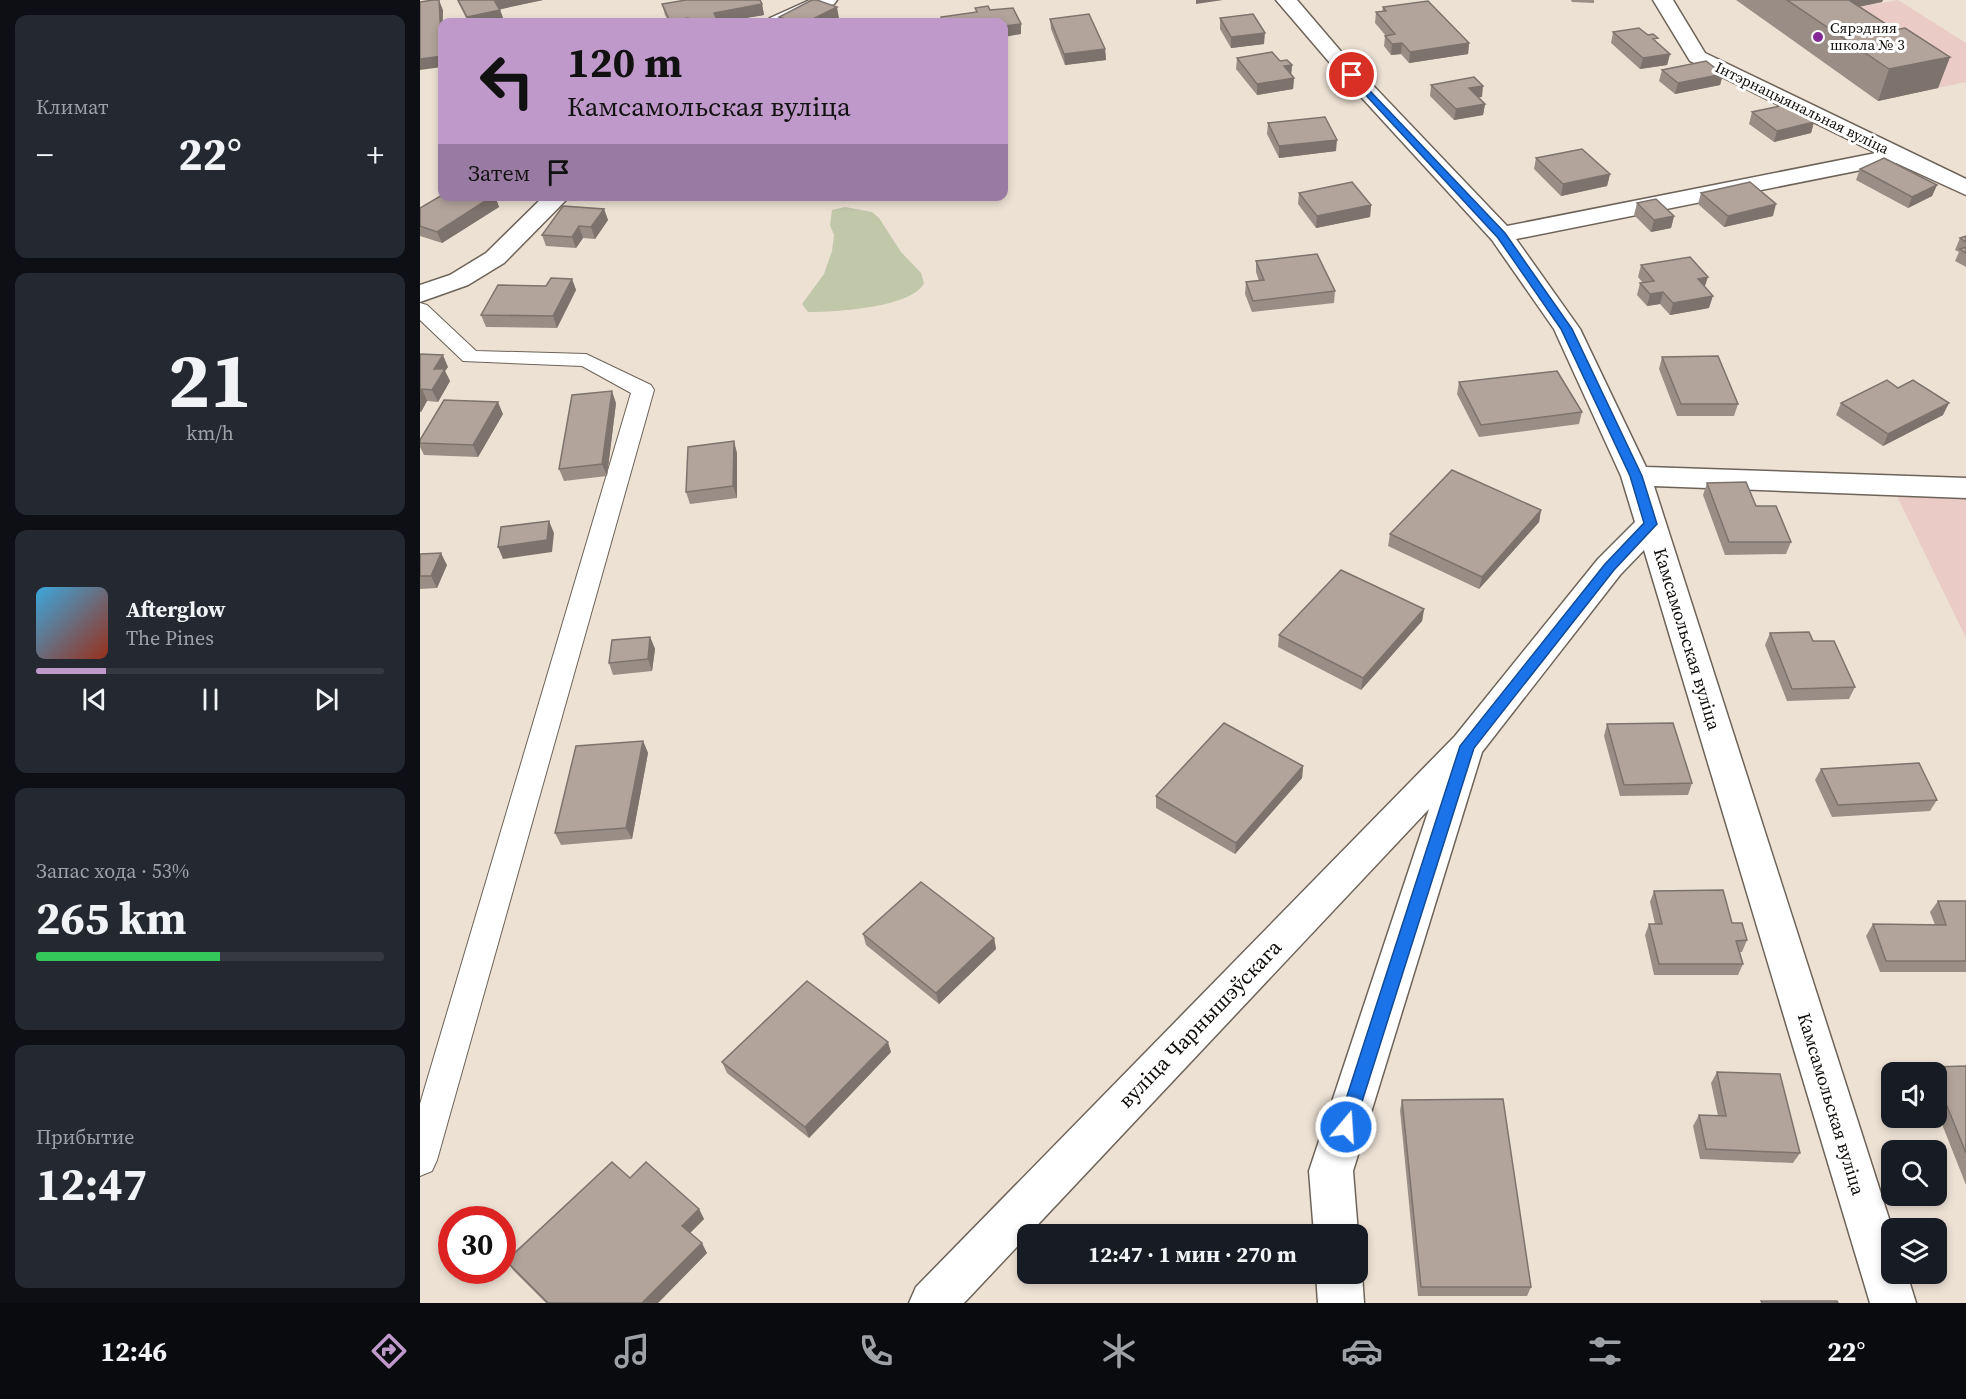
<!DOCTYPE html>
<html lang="ru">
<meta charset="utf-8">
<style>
:root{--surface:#171b24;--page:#242831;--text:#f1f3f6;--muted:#9ea1a6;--line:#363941;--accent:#c099cb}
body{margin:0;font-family:"Source Serif 4",serif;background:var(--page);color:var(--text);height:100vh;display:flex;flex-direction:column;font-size:22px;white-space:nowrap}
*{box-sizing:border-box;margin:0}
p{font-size:20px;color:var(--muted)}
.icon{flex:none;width:33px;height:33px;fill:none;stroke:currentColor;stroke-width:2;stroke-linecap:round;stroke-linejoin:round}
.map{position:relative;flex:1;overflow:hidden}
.panel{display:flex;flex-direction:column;gap:15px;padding:15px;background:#0d0f14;width:420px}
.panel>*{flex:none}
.top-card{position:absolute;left:18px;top:18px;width:570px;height:183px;border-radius:12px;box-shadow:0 3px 9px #0003;background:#c099cb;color:#111;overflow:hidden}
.tools{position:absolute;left:1461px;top:1062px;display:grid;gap:12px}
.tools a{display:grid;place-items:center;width:66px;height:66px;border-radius:12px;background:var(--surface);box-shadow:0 3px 9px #0003;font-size:30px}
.speed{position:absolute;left:18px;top:1206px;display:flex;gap:12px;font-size:30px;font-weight:700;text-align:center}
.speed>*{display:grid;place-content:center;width:78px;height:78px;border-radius:50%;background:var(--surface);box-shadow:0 3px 9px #0003;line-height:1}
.speed .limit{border:9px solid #d22;background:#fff;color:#111}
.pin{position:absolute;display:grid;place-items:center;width:51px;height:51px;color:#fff;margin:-26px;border:3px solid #fff;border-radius:50%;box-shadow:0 2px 6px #0007}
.me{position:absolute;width:66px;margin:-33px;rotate:18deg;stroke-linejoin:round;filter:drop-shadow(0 0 4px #0008)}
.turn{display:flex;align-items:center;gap:21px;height:126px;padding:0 30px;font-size:27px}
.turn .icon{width:78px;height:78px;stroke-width:2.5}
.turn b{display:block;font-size:42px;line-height:51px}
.then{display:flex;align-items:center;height:57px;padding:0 30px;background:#0003;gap:12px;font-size:22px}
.big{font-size:45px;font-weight:700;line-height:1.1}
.panel .card{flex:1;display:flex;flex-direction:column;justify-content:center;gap:9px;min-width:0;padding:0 21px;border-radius:12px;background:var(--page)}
.panel .dial{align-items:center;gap:0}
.dial b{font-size:78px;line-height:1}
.song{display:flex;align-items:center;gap:18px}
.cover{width:72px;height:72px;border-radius:9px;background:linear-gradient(135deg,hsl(200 70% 55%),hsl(10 70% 35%))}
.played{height:6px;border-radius:3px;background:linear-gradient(90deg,var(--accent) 20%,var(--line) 20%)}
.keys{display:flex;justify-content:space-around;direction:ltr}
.heat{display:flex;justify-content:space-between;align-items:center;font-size:33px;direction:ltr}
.charge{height:9px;border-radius:4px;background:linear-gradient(90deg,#34c759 53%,var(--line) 0)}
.trip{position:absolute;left:597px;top:1224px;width:351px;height:60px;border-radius:12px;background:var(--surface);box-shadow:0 3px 9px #0003;font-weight:700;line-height:60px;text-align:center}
.menu{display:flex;height:96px;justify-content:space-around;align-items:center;background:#090b0e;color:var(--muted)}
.menu .icon{width:42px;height:42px}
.menu .active{color:var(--accent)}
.menu b{font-size:27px;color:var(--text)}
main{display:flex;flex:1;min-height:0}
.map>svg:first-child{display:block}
</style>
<main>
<section class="panel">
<div class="card"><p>Климат</p>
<div class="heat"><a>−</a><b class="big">22°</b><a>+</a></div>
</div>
<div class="card dial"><b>21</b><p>km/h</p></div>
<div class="card">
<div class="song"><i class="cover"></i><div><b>Afterglow</b><p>The Pines</p></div></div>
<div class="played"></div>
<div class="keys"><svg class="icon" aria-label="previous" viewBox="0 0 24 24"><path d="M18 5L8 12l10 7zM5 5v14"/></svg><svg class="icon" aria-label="pause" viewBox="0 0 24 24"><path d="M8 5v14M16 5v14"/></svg><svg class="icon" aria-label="next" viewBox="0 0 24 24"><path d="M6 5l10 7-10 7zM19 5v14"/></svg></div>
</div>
<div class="card"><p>Запас хода · 53%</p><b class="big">265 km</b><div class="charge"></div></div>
<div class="card"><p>Прибытие</p><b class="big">12:47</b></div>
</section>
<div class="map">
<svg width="1546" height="1303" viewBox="0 0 1546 1303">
<rect width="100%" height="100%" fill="#ede1d4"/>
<path fill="#ebcbc6" d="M1478,0L1546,43V82L1518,88L1474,59L1397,15Z
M1474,490L1546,493V638Z"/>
<path fill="#c1c7a9" d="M425,207L452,212L459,218L481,252L501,273L504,283C492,308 414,312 388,312L382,304L404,274L412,251L414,235L410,225L412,210Z"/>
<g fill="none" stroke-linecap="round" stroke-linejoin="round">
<defs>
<path id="service" d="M0,303L7,305L56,351L166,354L231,385L234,390L17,1160L12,1171L0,1176V1104L211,393L162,366L43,361L0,320Z"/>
<path id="minor" d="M390,0H417L414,4L373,22H347L350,18Z
M856,0H877L924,55L1087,226L1456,153L1270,61L1233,0H1253L1285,53L1546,179V195L1476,163L1096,239L1160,329L1226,467L1546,478V498L1234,486L1472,1228V1274H1487L1496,1303H1450L1224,550L1200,575L1062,752L933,1171L938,1234V1236L894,1234L889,1171L1009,809L544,1303H489L496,1287L1035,736L1178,559L1215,522L1201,476L1134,329L1072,240L910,63Z
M124,196H150L84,263L48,285L0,302V285L30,275L66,253Z
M938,1264L942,1274L944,1303H898L896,1274H938Z"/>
</defs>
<use href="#service" stroke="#6d6358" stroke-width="2"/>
<use href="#minor" stroke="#6d6358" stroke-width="3"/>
<use href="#service" fill="#fff" fill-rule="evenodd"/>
<use href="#minor" fill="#fff" fill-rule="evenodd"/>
</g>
<path fill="#9a8d85" d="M37,0H123L80,9L84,21L76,22H48Z
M1151,0H1174V3L1152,2Z
M1316,0H1463L1462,2L1439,7L1475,30L1530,57L1518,88L1458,101Z
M242,4H342L344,15L302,22H249L245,15Z
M963,7L1049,43L1048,54L989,63L981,54L971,55L964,46L965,36H966L955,23L956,12H962Z
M359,17L419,18L410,22H360Z
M800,18L844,44L811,48L800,29Z
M630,19L685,49L686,60L645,65L631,29Z
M1193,32L1237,43L1250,54L1247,65L1220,69L1191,43Z
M817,58L860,61L872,65L871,75L874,78L873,89L837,95L816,69Z
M1242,70L1303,74L1300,85L1255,94L1239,81Z
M1011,85L1062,97H1058L1065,104L1063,115L1034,120L1010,96Z
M1332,112L1394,122L1391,133L1354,142L1329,124Z
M848,123L916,151L859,158L847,134Z
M1116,158L1190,174L1187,186L1141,196L1114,169Z
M1440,169L1517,185L1512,196L1488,208L1436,180Z
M879,193L951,205L950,217L896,228L878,204Z
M1281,193L1353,216L1304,227L1278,204Z
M22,196H75L79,207L22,243L0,236V208Z
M1217,203L1254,216L1251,228L1231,232L1214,215Z
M184,209L188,220L175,239L163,238L156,248L126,246L122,235Z
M1546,236V267L1535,261L1539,252L1535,250L1540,238Z
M836,261L915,291L914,303L832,312L825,294L826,282L839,281L836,272Z
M1221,265L1285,287L1289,308L1250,315L1240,304L1227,306L1217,295L1220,283H1223L1218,277Z
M152,279L156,290L137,328L66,327L61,315L126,286Z
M0,354L28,367L25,371L30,381L18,402L7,401L1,412H0Z
M1242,357L1318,404L1314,416H1257L1239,369Z
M1039,382L1162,412L1159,424L1059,437L1037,394Z
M196,403L187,476L144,481L139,469Z
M1421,403L1523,415L1463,446L1416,415Z
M83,414L58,457L4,455L0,447V440Z
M317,453V498L270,504L266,492Z
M1287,483L1336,506L1371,542L1366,554L1305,555L1283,495Z
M1121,510L1119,522L1059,589L968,546L970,534Z
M0,554L27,565L17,588L0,589Z
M1004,609L1002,621L941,690L858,647L859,635Z
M1350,633L1393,641L1435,687L1429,699L1367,701L1345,645Z
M230,637L235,649L232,671L193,675L189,663Z
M1187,724L1272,783L1268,795L1200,796L1184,736Z
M223,741L228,753L212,839L141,845L135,833Z
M883,766L882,778L815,854L736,808V796Z
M1401,769L1517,800L1510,811L1412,817L1395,780Z
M1234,891L1312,923L1327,940L1322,952H1320L1323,964L1318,975H1234L1225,935L1229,924H1235L1230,902Z
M1518,901H1546V972H1460L1446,936L1453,924L1515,925L1510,912Z
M443,934L574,938L576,949L519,1004L446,945Z
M471,1052L389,1138L307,1073L302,1062Z
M1546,1066V1185L1516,1109V1072H1508L1512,1067Z
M1297,1072L1380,1153L1373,1163L1280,1159L1273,1126L1279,1115L1298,1116L1291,1083Z
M982,1100L1111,1287L1107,1296H998L980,1110Z
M210,1178L279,1209L284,1219L270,1233L287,1253L238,1303H126L94,1271L86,1261Z"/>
<path fill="#7d736c" d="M19,0L23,10L22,67L0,70V59Z
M74,0H123L77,10Z
M776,0H803L776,4Z
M1401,0H1463L1462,2L1397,15Z
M342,4L344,15L302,22H294V13Z
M417,7L419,18L410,22H387Z
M80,10L84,21L76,22H49L47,17Z
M268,18L269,22H251L250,21Z
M601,24V34L584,37V26Z
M845,33L844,44L811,48V37Z
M982,43L981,54L971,55L972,44Z
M1049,43L1048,54L989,63L990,52Z
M685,49L686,60L645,65L644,54Z
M1250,54L1247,65L1220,69L1223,58Z
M1530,57L1518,88L1458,101L1469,69Z
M872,65L871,76L864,66Z
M1303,74L1300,85L1255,94L1258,83Z
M874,78L873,89L837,95V84Z
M1063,86L1062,97L1047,99L1049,88Z
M1065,104L1063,115L1034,120L1036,109Z
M1394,122L1391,133L1354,142L1357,131Z
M917,140L916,151L859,158V146Z
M1190,174L1187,186L1141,196L1143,184Z
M1517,185L1512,196L1488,208L1492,197Z
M73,196H75L79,207L22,243L17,232Z
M1356,204L1353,216L1304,227L1308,216Z
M951,205L950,217L896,228L897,216Z
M184,209L188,220L175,239L171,227Z
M1254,216L1251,228L1231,232L1234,220Z
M159,226L163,238L156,248L152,237Z
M1288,277L1284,289L1278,279Z
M152,279L156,290L137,328L133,316Z
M1243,292L1240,304L1227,306L1230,294Z
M1293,296L1289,308L1250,315L1253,303Z
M23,355L28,367L25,371L30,381L18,402L12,390L14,369Z
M2,389L7,401L1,412L0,409V392Z
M192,391L196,403L187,476L182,464Z
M78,402L83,414L58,457L53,445Z
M1529,403L1523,415L1463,446L1468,434Z
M314,441L317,453V498L313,486Z
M1121,510L1119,522L1059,589L1062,577Z
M129,521L134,533L132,552L83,559L78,547Z
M21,553L27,565L17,588L11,576Z
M1004,609L1002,621L941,690L943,678Z
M230,637L235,649L232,671L228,659Z
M223,741L228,753L212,839L206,828Z
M883,766L882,778L815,854L816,843Z
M574,938L576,949L519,1004L516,993Z
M468,1042L471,1052L389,1138L385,1127Z
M279,1209L284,1219L268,1235L262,1226Z
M282,1243L287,1253L238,1303H222Z"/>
<path fill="#b3a49b" stroke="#7d736c" stroke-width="1.5" d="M13,0H19L22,56L0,59V2Z
M38,0H74L80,10L47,17Z
M266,0H340L342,4L294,13L298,22H271L268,18L250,21L242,4Z
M392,0H397L417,7L387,22H374L359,17Z
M1367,0H1429L1475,30L1485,28L1530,57L1469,69Z
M1008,1L1049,43L990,52L982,43L972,44L965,36L975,34L956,12L966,11L963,7Z
M568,6L570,10L593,8L601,24L584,26V22H523L521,17L557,12L555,8Z
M669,14L685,49L644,54L630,19Z
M833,14L845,33L811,37L800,18Z
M1219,28L1228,35L1233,34L1238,38L1233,39L1250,54L1223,58L1193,32Z
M852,52L860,61L867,60L872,65L864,66L874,78L837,84L817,58Z
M1286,61L1303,74L1258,83L1242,70Z
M1054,77L1063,86L1049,88L1065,104L1036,109L1011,85Z
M1369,104L1394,122L1357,131L1332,112Z
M905,117L917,140L859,146L848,123Z
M1162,149L1190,174L1143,184L1116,158Z
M1464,158L1517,185L1492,197L1440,169Z
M932,182L951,205L897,216L879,193Z
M1330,182L1356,204L1308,216L1281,193Z
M22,195V196H73L17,232L0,226V208Z
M1236,199L1254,216L1234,220L1217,203Z
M143,206L184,209L171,227L159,226L152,237L122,235Z
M1546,236V242L1540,238Z
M1546,247V253L1540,249Z
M897,254L915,291L833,301L826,282L844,280L836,261Z
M1270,257L1288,277L1278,279L1293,296L1253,303L1243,292L1230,294L1220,283L1234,281L1221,265Z
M131,278L152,279L133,316L61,315L78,285L126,286Z
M0,354L23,355L14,369H25L12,390L2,389L0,392Z
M1298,356L1318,404H1261L1242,357Z
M1137,371L1162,412L1061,425L1039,382Z
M1467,380L1478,388L1493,380L1529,403L1468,434L1421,403Z
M192,391L182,464L139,469L152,395Z
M24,400L78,402L53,445L0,443V440Z
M314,441L313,486L266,492L268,447Z
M1032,470L1121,510L1062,577L970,534Z
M1326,482L1336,506H1356L1371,542H1309L1287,483Z
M129,521L127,540L78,547L81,527Z
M21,553L11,576H0V554Z
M921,570L1004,609L943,678L859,635Z
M1389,632L1393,641H1414L1435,687L1372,689L1350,633Z
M230,637L228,659L189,663L192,640Z
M804,723L883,766L816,843L736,796Z
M1253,723L1272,783L1204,785L1187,724Z
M223,741L206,828L135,833L156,746Z
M1499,763L1517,800L1418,805L1401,769Z
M501,882L574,938L516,993L443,934Z
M1303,890L1312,923H1322L1327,940L1316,941L1323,964H1239L1229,924H1242L1234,891Z
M1518,901H1546V961H1466L1453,924L1526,925Z
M387,981L468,1042L385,1127L302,1062Z
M1546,1066V1153L1516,1079V1072H1514L1512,1067Z
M1297,1072L1360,1074L1380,1153L1286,1149L1279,1115L1306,1116Z
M1083,1099L1111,1287H1001L982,1100Z
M192,1162L210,1178L226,1162L279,1209L262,1226L282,1243L222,1303H128L86,1261Z
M1341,1301H1417L1418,1303H1342Z"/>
<path fill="#1a73e8" stroke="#114b97" stroke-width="1.5" d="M932,72L1085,233L1152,329L1222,476L1237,524L1194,570L1054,748L934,1127L932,1133L926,1135L919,1133L917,1127L1040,746L1185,564L1224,523L1210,476L1141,329L1078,238L929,77L927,75Z"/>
<circle fill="#842a96" stroke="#fff" stroke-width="2" cx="1398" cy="37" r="6"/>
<g text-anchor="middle" stroke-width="6" stroke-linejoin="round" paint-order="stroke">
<g font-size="15" fill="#0f0c08" stroke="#fff" text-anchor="start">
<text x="1410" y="33">Сярэдняя<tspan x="1410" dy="17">школа № 3</tspan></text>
</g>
<g font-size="15" fill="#0f0c08" stroke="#fff">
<text transform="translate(1382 108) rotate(26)" y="5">Інтэрнацыянальная вуліца</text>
</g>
<g font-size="18" fill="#0f0c08" stroke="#fff">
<text transform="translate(1267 639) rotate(73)" y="6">Камсамольская вуліца</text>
<text transform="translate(1411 1104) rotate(73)" y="6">Камсамольская вуліца</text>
</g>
<g font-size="21" fill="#0f0c08" stroke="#fff">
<text transform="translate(780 1024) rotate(-46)" y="7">вуліца Чарнышэўскага</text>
</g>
</g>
</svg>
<div class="tools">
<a><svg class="icon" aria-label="sound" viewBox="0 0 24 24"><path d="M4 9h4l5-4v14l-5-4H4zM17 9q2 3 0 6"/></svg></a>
<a><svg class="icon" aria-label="search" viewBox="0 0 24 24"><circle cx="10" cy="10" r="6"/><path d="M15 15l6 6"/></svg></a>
<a><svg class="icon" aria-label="layers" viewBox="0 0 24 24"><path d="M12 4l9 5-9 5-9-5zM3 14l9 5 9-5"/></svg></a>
</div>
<div class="speed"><div class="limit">30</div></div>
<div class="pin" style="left:932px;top:75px;background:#d93025"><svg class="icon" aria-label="arrive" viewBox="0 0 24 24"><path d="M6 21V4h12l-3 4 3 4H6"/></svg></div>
<svg class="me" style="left:926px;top:1127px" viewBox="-20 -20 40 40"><circle r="17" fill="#1a73e8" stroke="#fff" stroke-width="3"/><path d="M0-11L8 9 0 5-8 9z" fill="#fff"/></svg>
<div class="trip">12:47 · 1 мин · 270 m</div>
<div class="top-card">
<div class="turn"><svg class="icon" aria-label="left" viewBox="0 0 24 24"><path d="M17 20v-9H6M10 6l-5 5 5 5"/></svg><div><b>120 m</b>Камсамольская вуліца</div></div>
<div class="then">Затем<svg class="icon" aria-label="arrive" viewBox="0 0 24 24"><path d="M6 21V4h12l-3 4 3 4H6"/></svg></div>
</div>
</div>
</main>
<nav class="menu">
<b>12:46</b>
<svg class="icon active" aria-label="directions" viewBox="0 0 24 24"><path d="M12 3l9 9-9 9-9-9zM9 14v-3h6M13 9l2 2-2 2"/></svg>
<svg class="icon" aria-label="music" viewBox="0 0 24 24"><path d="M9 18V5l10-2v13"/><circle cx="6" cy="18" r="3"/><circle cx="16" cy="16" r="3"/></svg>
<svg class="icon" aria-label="phone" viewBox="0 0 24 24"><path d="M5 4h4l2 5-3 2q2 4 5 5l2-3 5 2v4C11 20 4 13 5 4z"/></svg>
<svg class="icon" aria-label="climate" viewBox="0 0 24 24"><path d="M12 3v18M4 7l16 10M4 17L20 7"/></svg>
<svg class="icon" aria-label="car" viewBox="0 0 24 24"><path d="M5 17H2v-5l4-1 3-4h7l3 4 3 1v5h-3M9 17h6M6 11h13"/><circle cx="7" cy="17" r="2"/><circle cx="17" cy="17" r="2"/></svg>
<svg class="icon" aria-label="filters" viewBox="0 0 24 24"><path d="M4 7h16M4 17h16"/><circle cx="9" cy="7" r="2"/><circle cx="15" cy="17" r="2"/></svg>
<b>22°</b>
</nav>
